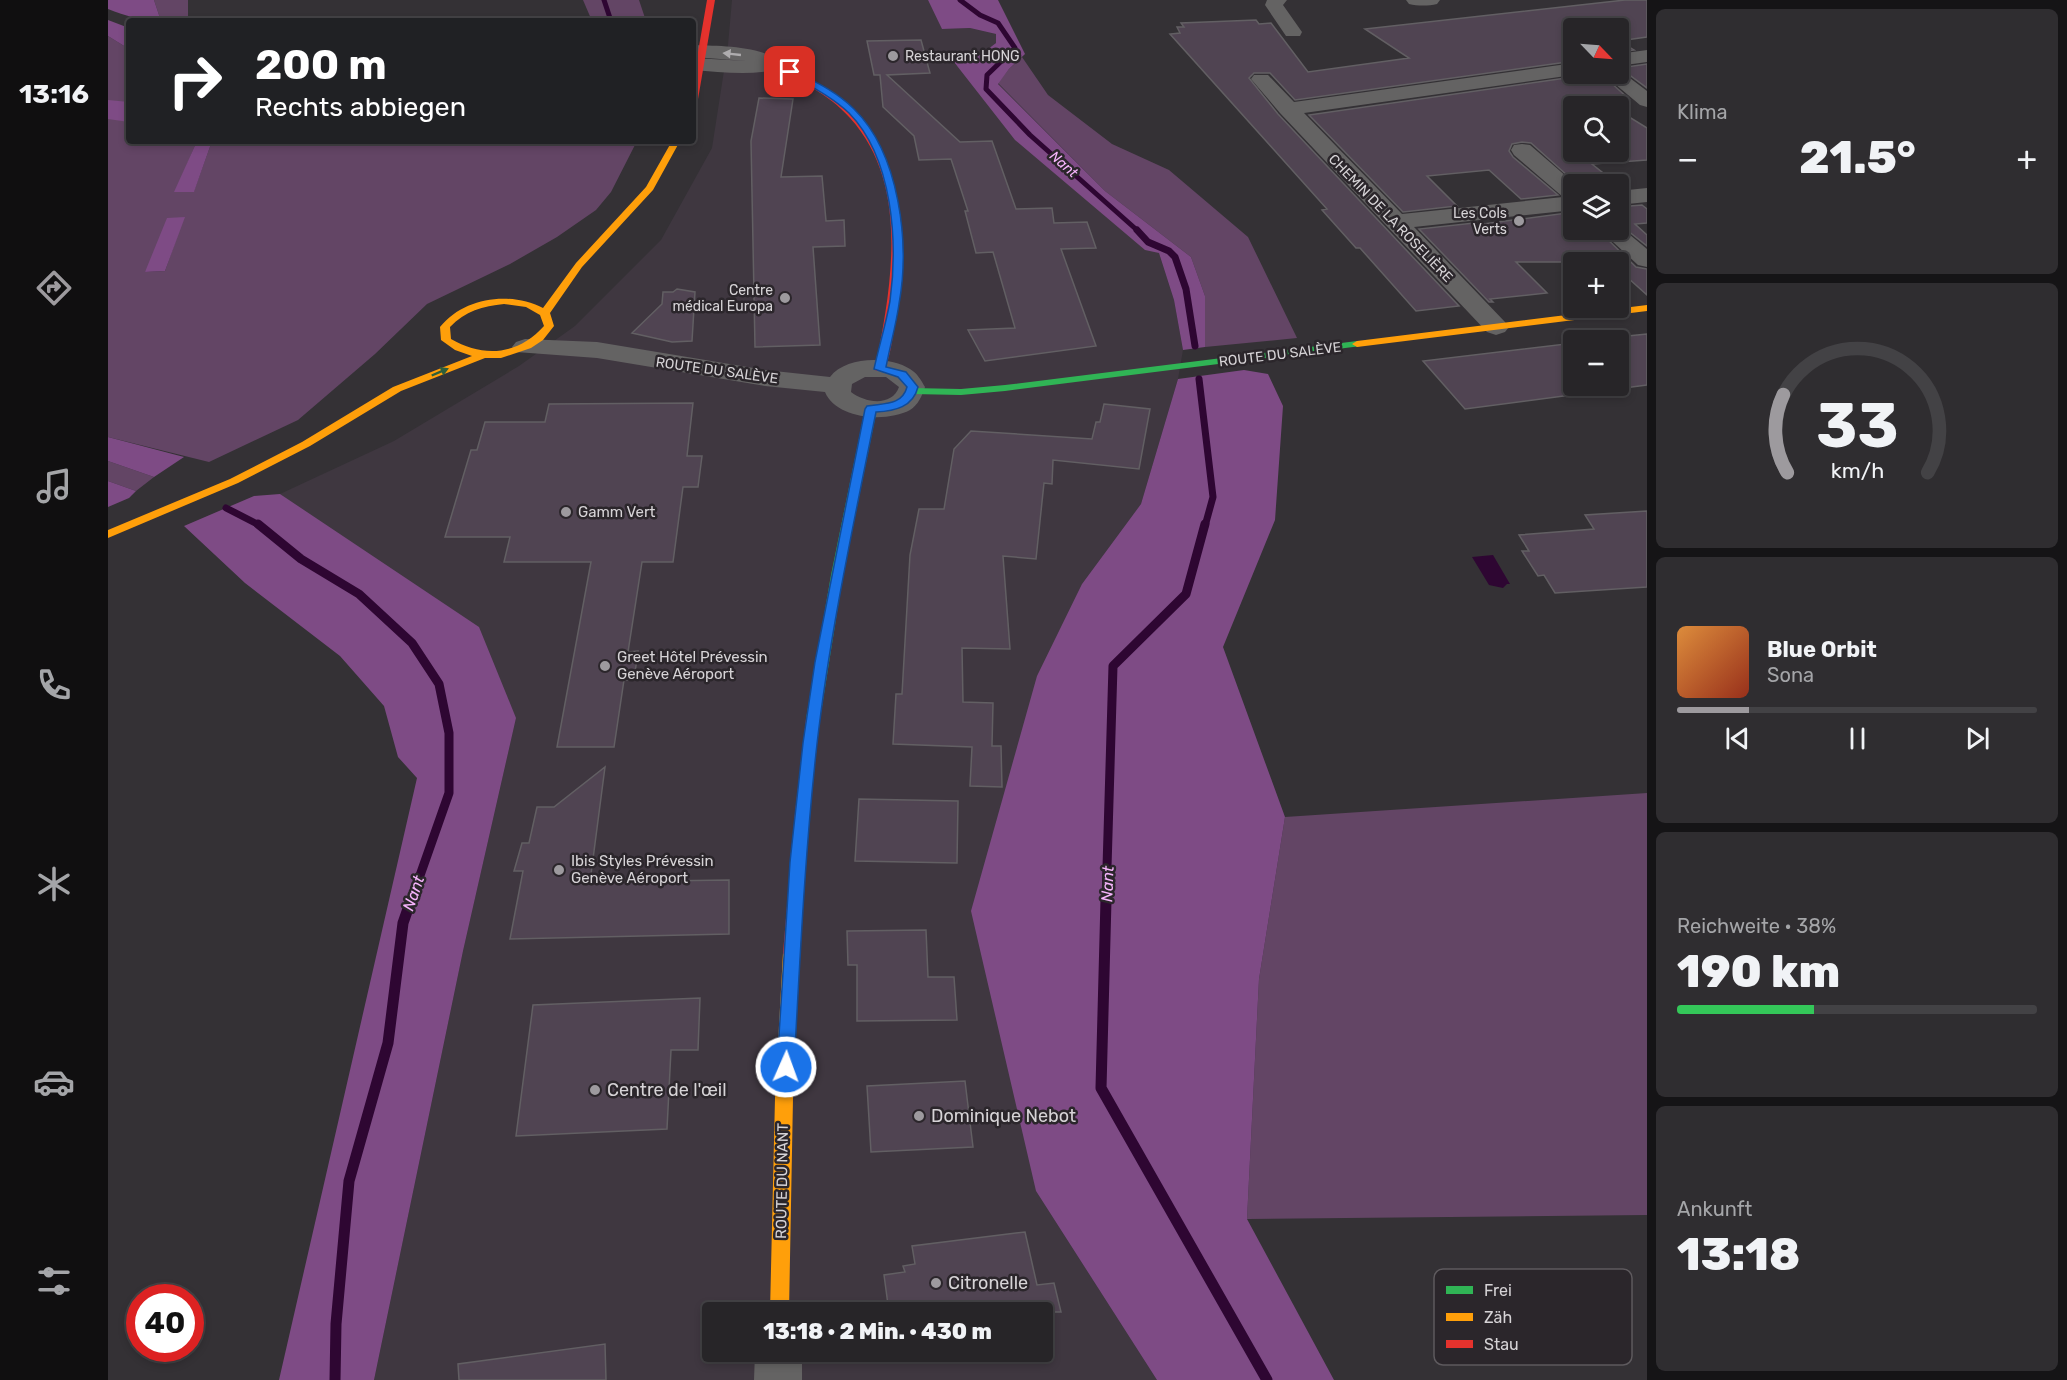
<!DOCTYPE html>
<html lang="de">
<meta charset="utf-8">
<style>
:root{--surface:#272528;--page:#2f2d30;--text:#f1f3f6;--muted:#a4a5a8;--line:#434245;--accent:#9d9a9e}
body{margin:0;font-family:Rubik,sans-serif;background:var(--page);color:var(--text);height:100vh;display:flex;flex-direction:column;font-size:22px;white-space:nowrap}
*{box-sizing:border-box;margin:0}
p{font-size:20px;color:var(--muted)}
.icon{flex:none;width:33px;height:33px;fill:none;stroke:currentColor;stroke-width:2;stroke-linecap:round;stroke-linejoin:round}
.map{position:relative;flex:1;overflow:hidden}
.side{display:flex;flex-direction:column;gap:9px;padding:9px;background:#151416;width:420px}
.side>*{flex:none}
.top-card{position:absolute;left:18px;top:18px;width:570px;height:126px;border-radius:6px;box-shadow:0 3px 9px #0003,0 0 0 2px var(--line);background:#202124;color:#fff;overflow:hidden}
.needle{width:39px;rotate:115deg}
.fabs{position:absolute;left:1455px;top:18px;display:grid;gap:12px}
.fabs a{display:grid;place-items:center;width:66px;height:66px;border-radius:6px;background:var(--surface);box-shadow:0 3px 9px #0003,0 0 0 2px var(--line);font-size:30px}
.speed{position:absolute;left:18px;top:1284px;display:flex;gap:12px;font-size:30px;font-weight:700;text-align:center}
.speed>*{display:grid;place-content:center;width:78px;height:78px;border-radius:50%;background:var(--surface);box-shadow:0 3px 9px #0003,0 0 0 2px var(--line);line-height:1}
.speed .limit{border:9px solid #d22;background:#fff;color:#111}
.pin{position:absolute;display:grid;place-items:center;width:51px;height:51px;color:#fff;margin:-26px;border-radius:12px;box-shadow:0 3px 9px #0006}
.me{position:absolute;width:66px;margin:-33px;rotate:2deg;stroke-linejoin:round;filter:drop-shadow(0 0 4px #0008)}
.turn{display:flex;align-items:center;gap:21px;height:126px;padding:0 30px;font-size:27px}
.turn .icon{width:78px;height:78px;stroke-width:2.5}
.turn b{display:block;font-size:42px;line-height:51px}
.big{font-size:45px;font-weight:800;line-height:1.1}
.side .tile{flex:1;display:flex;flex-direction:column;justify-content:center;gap:9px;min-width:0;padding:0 21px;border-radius:9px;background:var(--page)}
.side .dial{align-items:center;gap:0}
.dial svg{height:156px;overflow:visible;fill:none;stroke:var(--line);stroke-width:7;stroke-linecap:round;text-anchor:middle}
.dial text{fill:var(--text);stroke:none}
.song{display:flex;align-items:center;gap:18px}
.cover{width:72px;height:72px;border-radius:9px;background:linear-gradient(135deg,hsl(30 70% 55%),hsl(10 70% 35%))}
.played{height:6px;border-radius:3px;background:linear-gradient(90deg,var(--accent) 20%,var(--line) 20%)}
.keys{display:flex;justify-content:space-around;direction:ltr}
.heat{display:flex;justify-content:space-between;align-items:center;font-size:33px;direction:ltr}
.charge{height:9px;border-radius:4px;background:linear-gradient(90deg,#34c759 38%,var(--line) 0)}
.trip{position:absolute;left:594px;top:1302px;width:351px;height:60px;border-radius:6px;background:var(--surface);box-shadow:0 3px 9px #0003,0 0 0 2px var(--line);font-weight:800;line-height:60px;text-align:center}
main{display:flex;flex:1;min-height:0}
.menu{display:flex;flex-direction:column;width:108px;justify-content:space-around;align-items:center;background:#100f10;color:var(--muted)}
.menu .icon{width:42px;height:42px}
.menu .selected{color:var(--accent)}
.menu b{font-size:27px;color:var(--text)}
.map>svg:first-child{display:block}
</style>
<main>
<nav class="menu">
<b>13:16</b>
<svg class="icon selected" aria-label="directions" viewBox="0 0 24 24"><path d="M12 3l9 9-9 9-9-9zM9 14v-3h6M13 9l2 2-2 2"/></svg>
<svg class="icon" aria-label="music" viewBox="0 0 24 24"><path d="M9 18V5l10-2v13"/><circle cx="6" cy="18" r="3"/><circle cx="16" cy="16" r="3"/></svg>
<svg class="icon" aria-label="phone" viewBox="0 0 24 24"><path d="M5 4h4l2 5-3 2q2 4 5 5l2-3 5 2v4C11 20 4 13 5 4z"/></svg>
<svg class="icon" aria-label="climate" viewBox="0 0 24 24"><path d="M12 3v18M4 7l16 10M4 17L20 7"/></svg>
<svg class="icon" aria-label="car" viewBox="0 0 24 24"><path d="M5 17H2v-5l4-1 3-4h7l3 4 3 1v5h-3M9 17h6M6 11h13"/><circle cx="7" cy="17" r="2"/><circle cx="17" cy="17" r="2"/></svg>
<svg class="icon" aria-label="filters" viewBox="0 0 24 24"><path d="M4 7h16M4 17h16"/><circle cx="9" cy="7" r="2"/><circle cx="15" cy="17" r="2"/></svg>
</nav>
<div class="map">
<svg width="1539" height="1380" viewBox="0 0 1539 1380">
<rect width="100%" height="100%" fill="#343135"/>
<path fill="#3f3740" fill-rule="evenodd" d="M624,0H820L835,29L862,28L888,34V43L872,55L846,63L1051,253L1066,300L1075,350L1070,379L1033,504L974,584L928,1191L1049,1380H266L355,951L408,718L172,494L286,441L411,366L467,326L553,240L604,148L620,45ZM604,1312H934V1352H604Z"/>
<path fill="#634565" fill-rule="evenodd" d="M46,0H80V21H53Z
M475,0H531L538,21H484Z
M0,36L21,49V141H89L67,192L86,191L104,141H529L503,192L488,210L449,237L402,264L319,304L267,354L190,420L101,462L0,437ZM76,217L57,271L38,272H37Z
M914,57L940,95L1004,144L1061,170L1140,237L1189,338L1097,347V296L1083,257L997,191L890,83L901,69Z
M0,461L46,477L28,491L0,481Z
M1539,793V1215L1139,1219L1151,979L1177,817Z"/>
<path fill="#7e4b85" d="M0,0H46L53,21C35,21 17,16 0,9Z
M820,0H890L917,54L901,69L890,84L997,191L1083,257L1097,296V347L1075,350L1066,300L1051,253L1037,250L907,140L846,62L872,55L888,43V34L862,28L834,29Z
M0,20L21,28V49L0,36Z
M0,100L21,102V122L0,119Z
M89,141H104L86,192H66Z
M77,217L57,271L37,272L59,218Z
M1136,370L1160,374L1175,406L1167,520L1115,647L1177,817L1151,979L1139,1219L1226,1380H1049L928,1191L863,911L929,676L974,584L1033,504L1070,379Z
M0,437L76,457L46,477L0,461Z
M0,481L28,491L21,498L0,507Z
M172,494L371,627L408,718L355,951L266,1380H171L309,778L290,757L276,706L232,656L137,583L76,526L146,496Z"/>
<path fill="#2e0632" d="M1385,555L1402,584H1399L1395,588L1381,585L1364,557Z"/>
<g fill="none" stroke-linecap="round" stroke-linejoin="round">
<path stroke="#2e0632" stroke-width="5" d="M496,0L503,21
M852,0L872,15L890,23L907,48L879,75L878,89L922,135L1030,231"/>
<path stroke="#2e0632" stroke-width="7" d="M1029,230L1040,242L1061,251L1067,257L1078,289L1087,346
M1091,379L1105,497L1097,526
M118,508L153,526"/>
<path stroke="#2e0632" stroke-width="9" d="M150,524L193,559L251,594L304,643L331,684L341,733V793L303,901
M998,901L1005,666L1078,594L1097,524"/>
<path stroke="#2e0632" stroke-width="11" d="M998,900L993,1088L1159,1380
M227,1380L228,1324L241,1181L280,1043L295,923L303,900"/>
</g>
<path fill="#504452" stroke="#625f63" stroke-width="1.5" d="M1517,0H1539V37L1511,41L1526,50L1510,52V28H1466V61L1187,100L1162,73H1146L1141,78L1170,114L1351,306L1308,311L1252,248H1248L1214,210L1219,209L1062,34L1072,33L1069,27H1076L1073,23L1148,20L1151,24L1163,23L1200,72L1301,58L1257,29Z
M813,40L822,73L779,75L852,142L884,141L908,209L944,208L946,223L979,222L988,248L953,249L988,346L877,361L860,330L907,328L885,252L868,253L857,211H860L843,159L811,160L806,136L775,107L772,75H766L759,41Z
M1539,64V88L1512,68Z
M1474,74H1493L1521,99L1498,102L1505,106H1466V152H1510V110L1539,128V160L1484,164L1509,184H1469L1423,143L1414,142L1404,144L1401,151L1405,157L1450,195L1413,199L1381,170L1319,176L1349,206L1295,212L1201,115L1472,76Z
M651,98L685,99L673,177L714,176L718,221L736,220L737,246L705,247L712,345L647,347L643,141Z
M1534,205L1539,209V223L1527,224L1539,235V246L1510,223V207Z
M1466,212V230H1490L1528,267L1539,269V295L1510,269V262H1408L1439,293L1382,299L1385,302H1381L1311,229L1366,223L1368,225Z
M569,289L587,292L584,341L564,342L524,333L554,304L555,292H565Z
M1539,334V385L1357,409L1315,361L1466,343V386H1510V337Z
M585,403L579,456H594L590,487H575L565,562H534L520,652L530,651L526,680H516L506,747H449L483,562H396L402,537H337L363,450H369L377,422H437L441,404Z
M996,404L1042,409L1031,469L945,460L944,484L936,483L928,559L895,556L902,649L854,648L855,702L885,703L884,746H893L894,787L862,786L864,747L785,744L788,694H794L802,555L811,509H836L846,449L863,431L984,439L988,422H992Z
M1539,511V587L1447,593L1436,575L1430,576L1414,551H1421L1411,535L1486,529L1477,515Z
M497,767L482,882L621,880V934L402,939L415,871H406L414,843H421L429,807H446Z
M751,799L850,801L849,863L747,861Z
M818,930L820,977H846L849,1020L749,1021V965H740L739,931Z
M592,998L590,1050H563L559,1129L408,1136L425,1005Z
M857,1081L865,1147L763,1152L759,1086Z
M917,1232L929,1285L946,1283L953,1312H781L776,1275L797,1272L795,1266L807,1264L804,1246Z
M497,1344L498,1380H351L350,1364Z"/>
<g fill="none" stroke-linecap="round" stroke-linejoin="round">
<path fill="#646363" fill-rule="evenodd" d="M1159,0H1179L1175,5L1194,32L1192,36H1178L1157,5Z
M1298,0H1332L1329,4C1320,6 1310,6 1301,4Z
M585,45C607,46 660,45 674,65L671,69C643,76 613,72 585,70V58L639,61L585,57Z
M1539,50V62L1510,66V54Z
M1466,63V74H1472L1196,113L1294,214L1455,197L1406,155L1403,150L1406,145L1414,144L1422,145L1467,184L1466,210L1306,227L1397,322L1401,327L1397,332L1388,335L1379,332L1172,113L1143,79L1146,75H1160L1186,102Z
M1510,69L1539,91V107L1532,105L1495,74H1510Z
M1539,188V202L1510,205V191Z
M1510,225L1539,249V267L1530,265L1492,230H1510Z
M417,339L489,342L657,370L722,377C738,356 781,356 802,369C809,373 813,380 817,387C814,396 810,405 802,410C778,423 728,419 717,392L657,386L489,358L408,352L404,347L408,342ZM757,377H778L791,387C784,407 757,403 743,392L744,384Z
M647,1352H694V1380H646Z"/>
<path fill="#30b455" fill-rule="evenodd" d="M1249,341L1253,342V346L897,391L853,395L804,394L799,391L804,388L853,389L897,385Z
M763,406L769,409L735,575L712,719L705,724L698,719L723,575L757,409Z"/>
<path fill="#ff9f0a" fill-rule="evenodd" d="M564,141H572L545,190L474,267L442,313L446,326L435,340L423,348L393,358H377L293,391L202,446L130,483L0,538V530L122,479L194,442L285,387L364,356L347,350L333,340L332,327C356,297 402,291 435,308L468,263L538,187ZM396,304L418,307L432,315L436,326C410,355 376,358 343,339L342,327C357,311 375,306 396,304Z
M1539,305V311L1249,347L1244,344L1249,341Z
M683,947L689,949L691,953L685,1098L681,1312H662L667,1098L675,953L677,949Z"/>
<path fill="#e5322d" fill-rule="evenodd" d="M599,0H607L589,105L585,107V81Z
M661,63H667C682,70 698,76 712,85C720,89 727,96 734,102C790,149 798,226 790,295C787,318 785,351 776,371H768L767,369C783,289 803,185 742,118C720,93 690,80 661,67Z
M705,714L712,719L701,813L691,953L689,957L683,959L677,957L675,953L687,813L698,719Z"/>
</g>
<defs><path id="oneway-solid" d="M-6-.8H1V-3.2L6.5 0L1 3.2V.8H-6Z" transform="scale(1.5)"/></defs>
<use fill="#aeacae" href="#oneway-solid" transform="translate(624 54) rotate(-174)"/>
<use fill="#2d5f3c" href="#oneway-solid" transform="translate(332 372) rotate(-23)"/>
<path fill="#1a73e8" stroke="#114b97" stroke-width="1.5" d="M679,70H685C706,81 729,92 746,109C792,154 802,244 791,304C788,325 782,346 778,367L798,372L810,387C805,407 787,411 768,412C746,522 722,632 709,744C697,851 692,959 686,1067L684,1072L678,1074L672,1072L669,1067L682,862L695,743L707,662L757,409L759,406C775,403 794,406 799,387L790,377L766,369C771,346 778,324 782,301C790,242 785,158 741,113C723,96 700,85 679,73Z"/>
<g fill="#9d9a9e" stroke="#2b262b" stroke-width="2">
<circle cx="785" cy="56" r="6"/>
<circle cx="1411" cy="221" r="6"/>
<circle cx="677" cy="298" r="6"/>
<circle cx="458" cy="512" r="6"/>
<circle cx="497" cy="666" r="6"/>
<circle cx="451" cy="870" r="6"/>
<circle cx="487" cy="1090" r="6"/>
<circle cx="811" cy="1116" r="6"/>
<circle cx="828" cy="1283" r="6"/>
</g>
<g text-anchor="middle" stroke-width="5" stroke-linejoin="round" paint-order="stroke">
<g font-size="14" fill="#d6d3d6" stroke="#2b262b" text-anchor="end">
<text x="797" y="61" text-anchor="start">Restaurant HONG</text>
<text x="1399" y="218">Les Cols<tspan x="1399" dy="16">Verts</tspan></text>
<text x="665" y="295">Centre<tspan x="665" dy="16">médical Europa</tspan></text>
</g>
<g font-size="14" font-style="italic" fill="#f6b4fc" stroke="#2b262b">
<text transform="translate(956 164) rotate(41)" y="5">Nant</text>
</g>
<g font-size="14" fill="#d6d3d6" stroke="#2b262b">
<text transform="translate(1283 218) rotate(46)" y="5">CHEMIN DE LA ROSELIÈRE</text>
<text transform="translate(1172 354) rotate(-7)" y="5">ROUTE DU SALÈVE</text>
<text transform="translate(609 370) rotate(8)" y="5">ROUTE DU SALÈVE</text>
</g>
<g font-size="15" fill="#d6d3d6" stroke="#2b262b" text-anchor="start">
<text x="470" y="517">Gamm Vert</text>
<text x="509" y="662">Greet Hôtel Prévessin<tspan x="509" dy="17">Genève Aéroport</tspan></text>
<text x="463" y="866">Ibis Styles Prévessin<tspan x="463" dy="17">Genève Aéroport</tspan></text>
</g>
<g font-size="15" fill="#d6d3d6" stroke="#2b262b">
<text transform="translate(674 1181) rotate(-89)" y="5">ROUTE DU NANT</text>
</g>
<g font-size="16" font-style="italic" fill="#f6b4fc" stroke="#2b262b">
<text transform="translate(999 884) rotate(-88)" y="6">Nant</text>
<text transform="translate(305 893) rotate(-71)" y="6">Nant</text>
</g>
<g font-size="18" fill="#d6d3d6" stroke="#2b262b" text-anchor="start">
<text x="499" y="1096">Centre de l'œil</text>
<text x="823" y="1122">Dominique Nebot</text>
<text x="840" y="1289">Citronelle</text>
</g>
</g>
<rect x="1326" y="1269" width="198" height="96" rx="9" fill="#2b262b" stroke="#5e5a5e" stroke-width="1.5"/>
<rect x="1338" y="1286" width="27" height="8" fill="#30b455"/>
<rect x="1338" y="1313" width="27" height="8" fill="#ff9f0a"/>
<rect x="1338" y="1340" width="27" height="8" fill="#e5322d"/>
<g font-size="16" fill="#d6d3d6">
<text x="1376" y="1296">Frei</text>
<text x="1376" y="1323">Zäh</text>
<text x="1376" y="1350">Stau</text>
</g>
</svg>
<div class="fabs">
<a><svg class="needle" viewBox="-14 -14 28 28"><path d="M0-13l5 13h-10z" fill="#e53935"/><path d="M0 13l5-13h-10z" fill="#a4a5a8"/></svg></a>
<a><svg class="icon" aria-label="search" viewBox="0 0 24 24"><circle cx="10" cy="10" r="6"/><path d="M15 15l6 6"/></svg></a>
<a><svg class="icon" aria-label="layers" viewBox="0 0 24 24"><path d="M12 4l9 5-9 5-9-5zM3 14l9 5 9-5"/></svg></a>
<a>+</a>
<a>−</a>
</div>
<div class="speed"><div class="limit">40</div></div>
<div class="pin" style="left:682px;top:72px;background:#d93025"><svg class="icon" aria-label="arrive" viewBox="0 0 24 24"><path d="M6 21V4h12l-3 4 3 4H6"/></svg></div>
<svg class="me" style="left:678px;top:1067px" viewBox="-20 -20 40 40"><circle r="17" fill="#1a73e8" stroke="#fff" stroke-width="3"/><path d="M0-11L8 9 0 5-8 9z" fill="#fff"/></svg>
<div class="trip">13:18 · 2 Min. · 430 m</div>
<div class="top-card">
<div class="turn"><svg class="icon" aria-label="right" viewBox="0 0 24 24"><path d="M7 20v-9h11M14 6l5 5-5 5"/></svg><div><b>200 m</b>Rechts abbiegen</div></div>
</div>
</div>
<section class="side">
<div class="tile"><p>Klima</p>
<div class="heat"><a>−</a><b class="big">21.5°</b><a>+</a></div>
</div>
<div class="tile dial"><svg viewBox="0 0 100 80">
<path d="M14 69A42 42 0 1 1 86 69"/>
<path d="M14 69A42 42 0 0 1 12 29" stroke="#9d9a9e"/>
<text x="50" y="56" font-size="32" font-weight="700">33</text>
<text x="50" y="72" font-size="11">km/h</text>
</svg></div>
<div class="tile">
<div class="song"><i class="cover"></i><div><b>Blue Orbit</b><p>Sona</p></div></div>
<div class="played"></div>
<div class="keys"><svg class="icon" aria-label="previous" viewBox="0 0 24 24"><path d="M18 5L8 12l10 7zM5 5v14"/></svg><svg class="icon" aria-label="pause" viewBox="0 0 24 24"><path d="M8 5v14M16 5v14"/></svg><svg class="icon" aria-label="next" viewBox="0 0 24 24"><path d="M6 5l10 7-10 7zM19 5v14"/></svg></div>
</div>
<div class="tile"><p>Reichweite · 38%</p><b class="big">190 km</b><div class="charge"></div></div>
<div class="tile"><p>Ankunft</p><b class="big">13:18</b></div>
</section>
</main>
